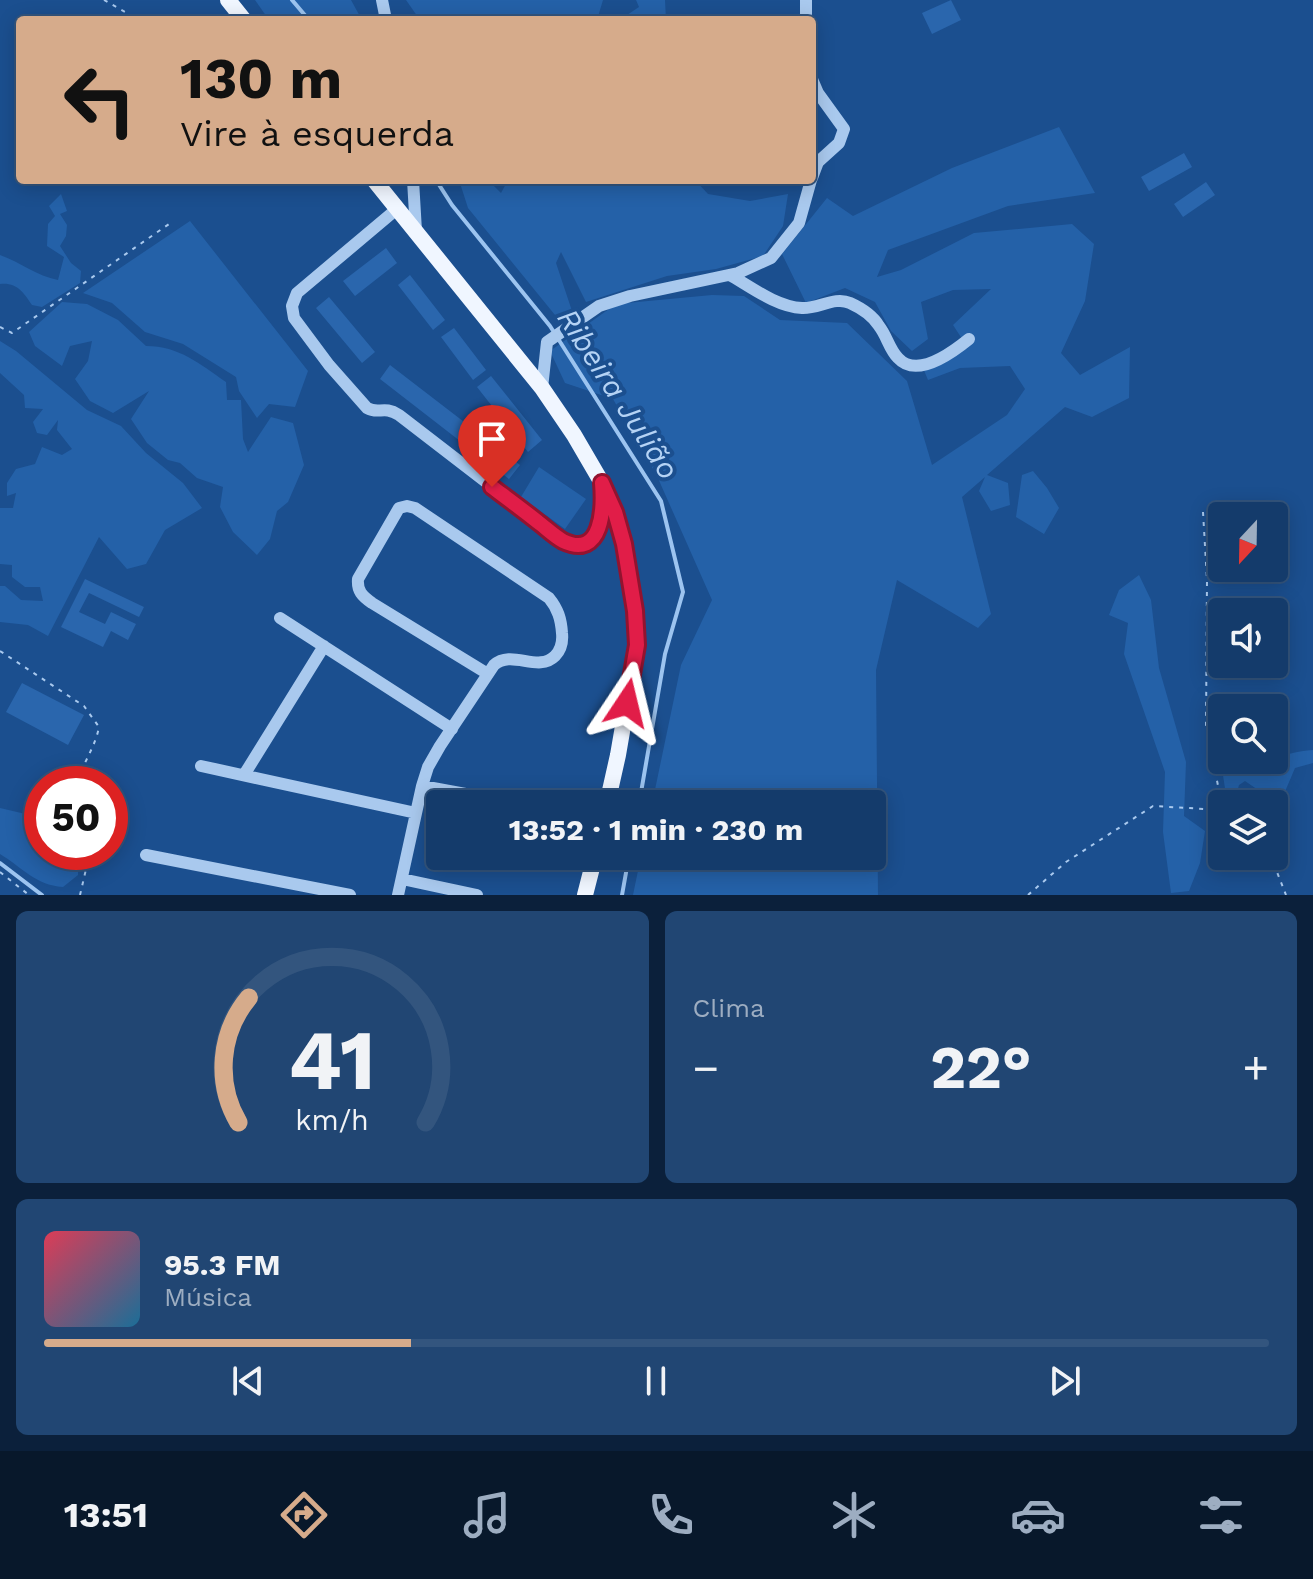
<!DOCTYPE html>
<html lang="pt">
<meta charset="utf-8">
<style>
:root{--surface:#143b6b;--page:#214673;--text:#f1f3f6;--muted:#9dadc1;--line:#33557e;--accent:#d6ab8b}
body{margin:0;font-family:"Work Sans",sans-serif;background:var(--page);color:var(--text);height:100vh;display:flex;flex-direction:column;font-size:30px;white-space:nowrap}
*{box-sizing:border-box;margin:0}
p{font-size:26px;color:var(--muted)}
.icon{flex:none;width:44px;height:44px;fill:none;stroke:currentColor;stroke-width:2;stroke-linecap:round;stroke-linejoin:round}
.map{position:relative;height:895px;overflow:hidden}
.panel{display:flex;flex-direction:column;gap:16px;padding:16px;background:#0b203b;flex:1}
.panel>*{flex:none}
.hud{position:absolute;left:16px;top:16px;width:800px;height:168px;border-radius:8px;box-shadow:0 4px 20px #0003,0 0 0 2px var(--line);background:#d6ab8b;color:#111;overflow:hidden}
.needle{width:52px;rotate:202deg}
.fabs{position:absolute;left:1208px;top:502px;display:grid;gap:16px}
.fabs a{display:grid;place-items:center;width:80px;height:80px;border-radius:8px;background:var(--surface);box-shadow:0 4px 20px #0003,0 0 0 2px var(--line);font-size:40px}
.speed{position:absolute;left:24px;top:766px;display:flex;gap:16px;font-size:40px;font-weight:700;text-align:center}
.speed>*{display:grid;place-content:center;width:104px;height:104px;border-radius:50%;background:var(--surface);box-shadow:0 4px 20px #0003,0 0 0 2px var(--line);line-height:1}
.speed .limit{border:12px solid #d22;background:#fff;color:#111}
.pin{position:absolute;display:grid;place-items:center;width:68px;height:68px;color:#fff;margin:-82px -34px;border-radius:50% 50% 50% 0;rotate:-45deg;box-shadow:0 0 8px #0007}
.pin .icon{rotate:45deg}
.me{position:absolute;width:88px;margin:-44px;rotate:10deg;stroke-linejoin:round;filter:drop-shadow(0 0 6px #0008)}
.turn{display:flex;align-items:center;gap:28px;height:168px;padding:0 32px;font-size:36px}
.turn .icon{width:104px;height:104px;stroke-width:2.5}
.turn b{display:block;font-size:56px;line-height:68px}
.big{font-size:60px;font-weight:700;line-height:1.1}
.panel .widget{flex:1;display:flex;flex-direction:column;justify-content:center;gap:12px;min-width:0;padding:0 28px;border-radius:12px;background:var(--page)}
.panel .dial{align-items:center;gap:0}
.dial svg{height:208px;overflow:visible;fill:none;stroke:var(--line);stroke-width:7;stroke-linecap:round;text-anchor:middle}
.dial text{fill:var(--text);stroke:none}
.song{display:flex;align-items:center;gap:24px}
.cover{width:96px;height:96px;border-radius:12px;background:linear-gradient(135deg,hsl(350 70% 55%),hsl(200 70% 35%))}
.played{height:8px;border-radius:4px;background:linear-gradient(90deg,var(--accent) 30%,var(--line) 30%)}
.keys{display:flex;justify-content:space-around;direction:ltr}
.heat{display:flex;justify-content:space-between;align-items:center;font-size:44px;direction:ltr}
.panel .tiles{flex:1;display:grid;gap:16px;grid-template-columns:1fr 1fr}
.widget:last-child{grid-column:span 2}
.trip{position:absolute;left:426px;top:790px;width:460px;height:80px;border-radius:8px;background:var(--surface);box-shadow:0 4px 20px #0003,0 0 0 2px var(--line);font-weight:700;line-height:80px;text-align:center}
.dock{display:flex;height:128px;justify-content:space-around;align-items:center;background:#08182b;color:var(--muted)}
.dock .icon{width:56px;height:56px}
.dock .on{color:var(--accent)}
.dock b{font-size:36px;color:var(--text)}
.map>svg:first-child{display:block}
</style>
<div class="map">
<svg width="1313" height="895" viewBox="0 0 1313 895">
<rect width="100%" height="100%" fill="#1b4f8f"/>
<path fill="#2461a8" d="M255,0H351L362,20H269Z
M406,0H603L597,20H420Z
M636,0H665L666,20H605L627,15L639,7Z
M1059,127L1095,193L1008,206L888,250L877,277L901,270L974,233L1072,224L1094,244L1085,301L1061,353L1080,375L1130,347L1129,398L1092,417L1065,407L987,475L1008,483L1010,505L991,511L979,491L985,477L962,497L991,614L978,628L897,580L876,670L878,895H633L641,856H872V804H652L681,665L712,600L657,476L613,399L565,383L550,351L616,304L712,295L744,296L780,320L847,323L907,381L932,465L1007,415L1025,389L1010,366L960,368L928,380L923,368L943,354L968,348L953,325L991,289L953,290L921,302L928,339L912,351L891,331L875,302L845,288L806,303L782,254L827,198L853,216L952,168Z
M459,180H488L501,193L508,180H695L708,194L750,201L788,194L783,226L763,256L716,269L667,276L586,302L561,252L556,263L574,317L555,315L468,208Z
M61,194L67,211L60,214L67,225L66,236L60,246L71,263L81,271L80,283L42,307L32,305C24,293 17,282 0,284V255C20,262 37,276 58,280L64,257L47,246L48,224L55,216L49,206Z
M190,221L308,371L295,407L269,404L257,418L239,391L236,377L183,344L145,332L112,303L83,293Z
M62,302L87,304L118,320L146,346C179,346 200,364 226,382L227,400H241L243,439L248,452L271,417L293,423L304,465L288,502L277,511L270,539L257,555L233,532L220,507L223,487L197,478L180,463L168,460L147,443L131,419L149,391L113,413L90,401L75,379L88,361L92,341L70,346L62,366L35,346L29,332Z
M0,341L16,351L87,410L121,426L146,453L183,483L202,508L165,530L146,564L127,569L99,537L48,636L28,625L0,622V586H5L21,600L43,601L40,587H25L12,577V565L0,564V508H13L16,493L7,496V483L16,469L35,464L42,447L62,455L72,449L57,430L58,420L47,435L37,433L33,422L43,409L25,408L24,395L0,373Z
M539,467L586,499L565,529L521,497Z
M1033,471L1047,488L1059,508L1044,534L1016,517L1022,475Z
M1139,575L1151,600L1159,668L1186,762L1184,816L1205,831L1200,863L1189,891L1171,893L1163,832L1165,772L1124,654L1128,623L1109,615L1119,590Z
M1222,735V760H1255L1256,762C1276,759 1292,751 1313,750V763L1295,768L1281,801H1274L1245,781L1239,785L1236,796L1226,795L1218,742Z
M0,808L34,816L42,813V852H78V875L63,887C35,885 23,868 0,854Z"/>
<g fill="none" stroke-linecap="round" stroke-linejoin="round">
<path stroke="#9cc4f0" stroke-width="4" d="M292,0L309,20
M436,180L452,205L550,326L661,501L683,592L665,654L639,804
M0,863L42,895
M622,895L629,856"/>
</g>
<path fill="#2a66ad" d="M951,0L961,20L932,34L922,13Z
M1184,153L1192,167L1149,191L1141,177Z
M1206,182L1215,195L1183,217L1174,204Z
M386,248L397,263L355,296L343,281Z
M410,275L445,320L433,330L398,285Z
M329,297L375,352L362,363L316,308Z
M454,328L486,370L473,380L441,337Z
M390,365L520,465L509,479L380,379Z
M491,376L542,440L528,452L477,387Z
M85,579L144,607L139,617L89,593L79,612L105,624L111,612L136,624L128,640L111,631L103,647L61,627Z
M22,683L84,715L68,745L6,712Z"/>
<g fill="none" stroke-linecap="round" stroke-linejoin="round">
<path stroke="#a9c9ee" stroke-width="2" stroke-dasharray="4 6" stroke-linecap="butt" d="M104,0L139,20
M0,327L12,333L169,224
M1203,512L1207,580L1206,727L1222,805
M0,651L84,706L99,727C95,748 82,764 77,784
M1267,856L1277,872L1286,895
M0,872L29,895
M80,895L90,852
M1028,895L1066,862L1153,806L1222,810"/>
<path stroke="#a9c9ee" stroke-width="12" d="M382,0L386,20
M806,20V0
M812,79L818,93L844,129L839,143L818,162L812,178
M413,180L416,231
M398,208L297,293L292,306L294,318L329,365L367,408C379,415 383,405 399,415L560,539C597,556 606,521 603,491
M730,275C751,287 777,307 802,308C818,309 835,296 850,303C861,308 873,316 879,326C887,336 889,349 898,358C917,379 953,352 969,339
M542,388L547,342L599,306L630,296L738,273L771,258L799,223L811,180
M280,618L452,729
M201,766L416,813
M244,775L324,646
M422,786L520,804
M146,855L350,895
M402,879L477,895
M398,895L422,786L428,767L440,746L494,665C512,649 538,673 555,656C561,650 563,643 562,633C561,619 558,609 549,598L415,508L407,506L399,508L358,579C357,591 362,596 372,603L488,674"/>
<path stroke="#f0f6ff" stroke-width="16" d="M228,0L244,20
M374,180L542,388L574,435L602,483L615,512L624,544L632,590L637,645L618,755L607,804
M585,895L595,856"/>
</g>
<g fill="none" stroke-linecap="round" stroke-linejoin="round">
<defs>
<path id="route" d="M492,487C508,499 523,510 538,522C546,528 554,536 563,541C603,560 604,507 602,483L615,512L624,544L635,611L637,645L627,703"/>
</defs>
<use href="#route" stroke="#92132f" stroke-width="20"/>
<use href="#route" stroke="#e11d48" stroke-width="14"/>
</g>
<g text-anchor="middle" stroke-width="8" stroke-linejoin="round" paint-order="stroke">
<g font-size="30" font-style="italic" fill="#b5d3f5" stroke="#1b4f8f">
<text transform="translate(618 394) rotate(57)" y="10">Ribeira Julião</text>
</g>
</g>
</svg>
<div class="fabs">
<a><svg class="needle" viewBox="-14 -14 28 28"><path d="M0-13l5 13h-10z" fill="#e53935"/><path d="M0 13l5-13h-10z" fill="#9dadc1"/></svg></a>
<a><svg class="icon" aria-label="sound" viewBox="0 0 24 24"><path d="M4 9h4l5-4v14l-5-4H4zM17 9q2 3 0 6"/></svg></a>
<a><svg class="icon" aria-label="search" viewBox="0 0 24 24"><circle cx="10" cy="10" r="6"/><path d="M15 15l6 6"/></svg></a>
<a><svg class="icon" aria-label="layers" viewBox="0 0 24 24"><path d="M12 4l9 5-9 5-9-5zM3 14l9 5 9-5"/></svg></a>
</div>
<div class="speed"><div class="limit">50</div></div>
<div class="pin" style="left:492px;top:487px;background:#d93025"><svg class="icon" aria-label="arrive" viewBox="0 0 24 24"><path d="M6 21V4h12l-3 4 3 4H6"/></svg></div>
<svg class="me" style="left:627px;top:703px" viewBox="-20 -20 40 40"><path d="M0-17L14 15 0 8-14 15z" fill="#e11d48" stroke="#fff" stroke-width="4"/></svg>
<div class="trip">13:52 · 1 min · 230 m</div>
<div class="hud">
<div class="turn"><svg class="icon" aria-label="left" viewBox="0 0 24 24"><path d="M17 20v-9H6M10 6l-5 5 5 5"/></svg><div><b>130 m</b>Vire à esquerda</div></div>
</div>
</div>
<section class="panel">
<div class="tiles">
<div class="widget dial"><svg viewBox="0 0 100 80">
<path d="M14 69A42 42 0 1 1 86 69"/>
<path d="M14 69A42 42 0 0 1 18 21" stroke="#d6ab8b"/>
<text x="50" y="56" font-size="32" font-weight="700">41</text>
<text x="50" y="72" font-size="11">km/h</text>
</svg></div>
<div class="widget"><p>Clima</p>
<div class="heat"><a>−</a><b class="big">22°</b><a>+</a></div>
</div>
<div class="widget">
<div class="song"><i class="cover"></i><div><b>95.3 FM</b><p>Música</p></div></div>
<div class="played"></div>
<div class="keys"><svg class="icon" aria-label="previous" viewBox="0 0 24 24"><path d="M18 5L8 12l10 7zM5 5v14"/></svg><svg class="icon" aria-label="pause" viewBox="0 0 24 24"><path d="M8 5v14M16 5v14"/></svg><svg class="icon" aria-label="next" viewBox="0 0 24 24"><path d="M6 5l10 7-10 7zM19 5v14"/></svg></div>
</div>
</div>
</section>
<nav class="dock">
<b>13:51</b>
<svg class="icon on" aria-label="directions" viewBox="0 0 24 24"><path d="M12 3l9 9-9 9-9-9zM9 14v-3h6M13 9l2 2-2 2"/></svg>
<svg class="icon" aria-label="music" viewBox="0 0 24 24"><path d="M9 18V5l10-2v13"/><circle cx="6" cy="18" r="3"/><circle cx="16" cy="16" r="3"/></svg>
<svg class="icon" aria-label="phone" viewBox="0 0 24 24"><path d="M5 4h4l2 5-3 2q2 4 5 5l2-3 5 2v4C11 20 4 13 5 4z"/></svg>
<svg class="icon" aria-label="climate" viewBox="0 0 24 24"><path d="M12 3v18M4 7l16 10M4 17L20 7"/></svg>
<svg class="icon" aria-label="car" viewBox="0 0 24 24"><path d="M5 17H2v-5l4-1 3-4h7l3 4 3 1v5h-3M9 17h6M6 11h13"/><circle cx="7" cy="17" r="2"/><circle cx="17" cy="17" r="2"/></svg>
<svg class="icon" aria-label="filters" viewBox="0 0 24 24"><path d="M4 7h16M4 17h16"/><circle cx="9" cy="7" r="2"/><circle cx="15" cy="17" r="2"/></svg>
</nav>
